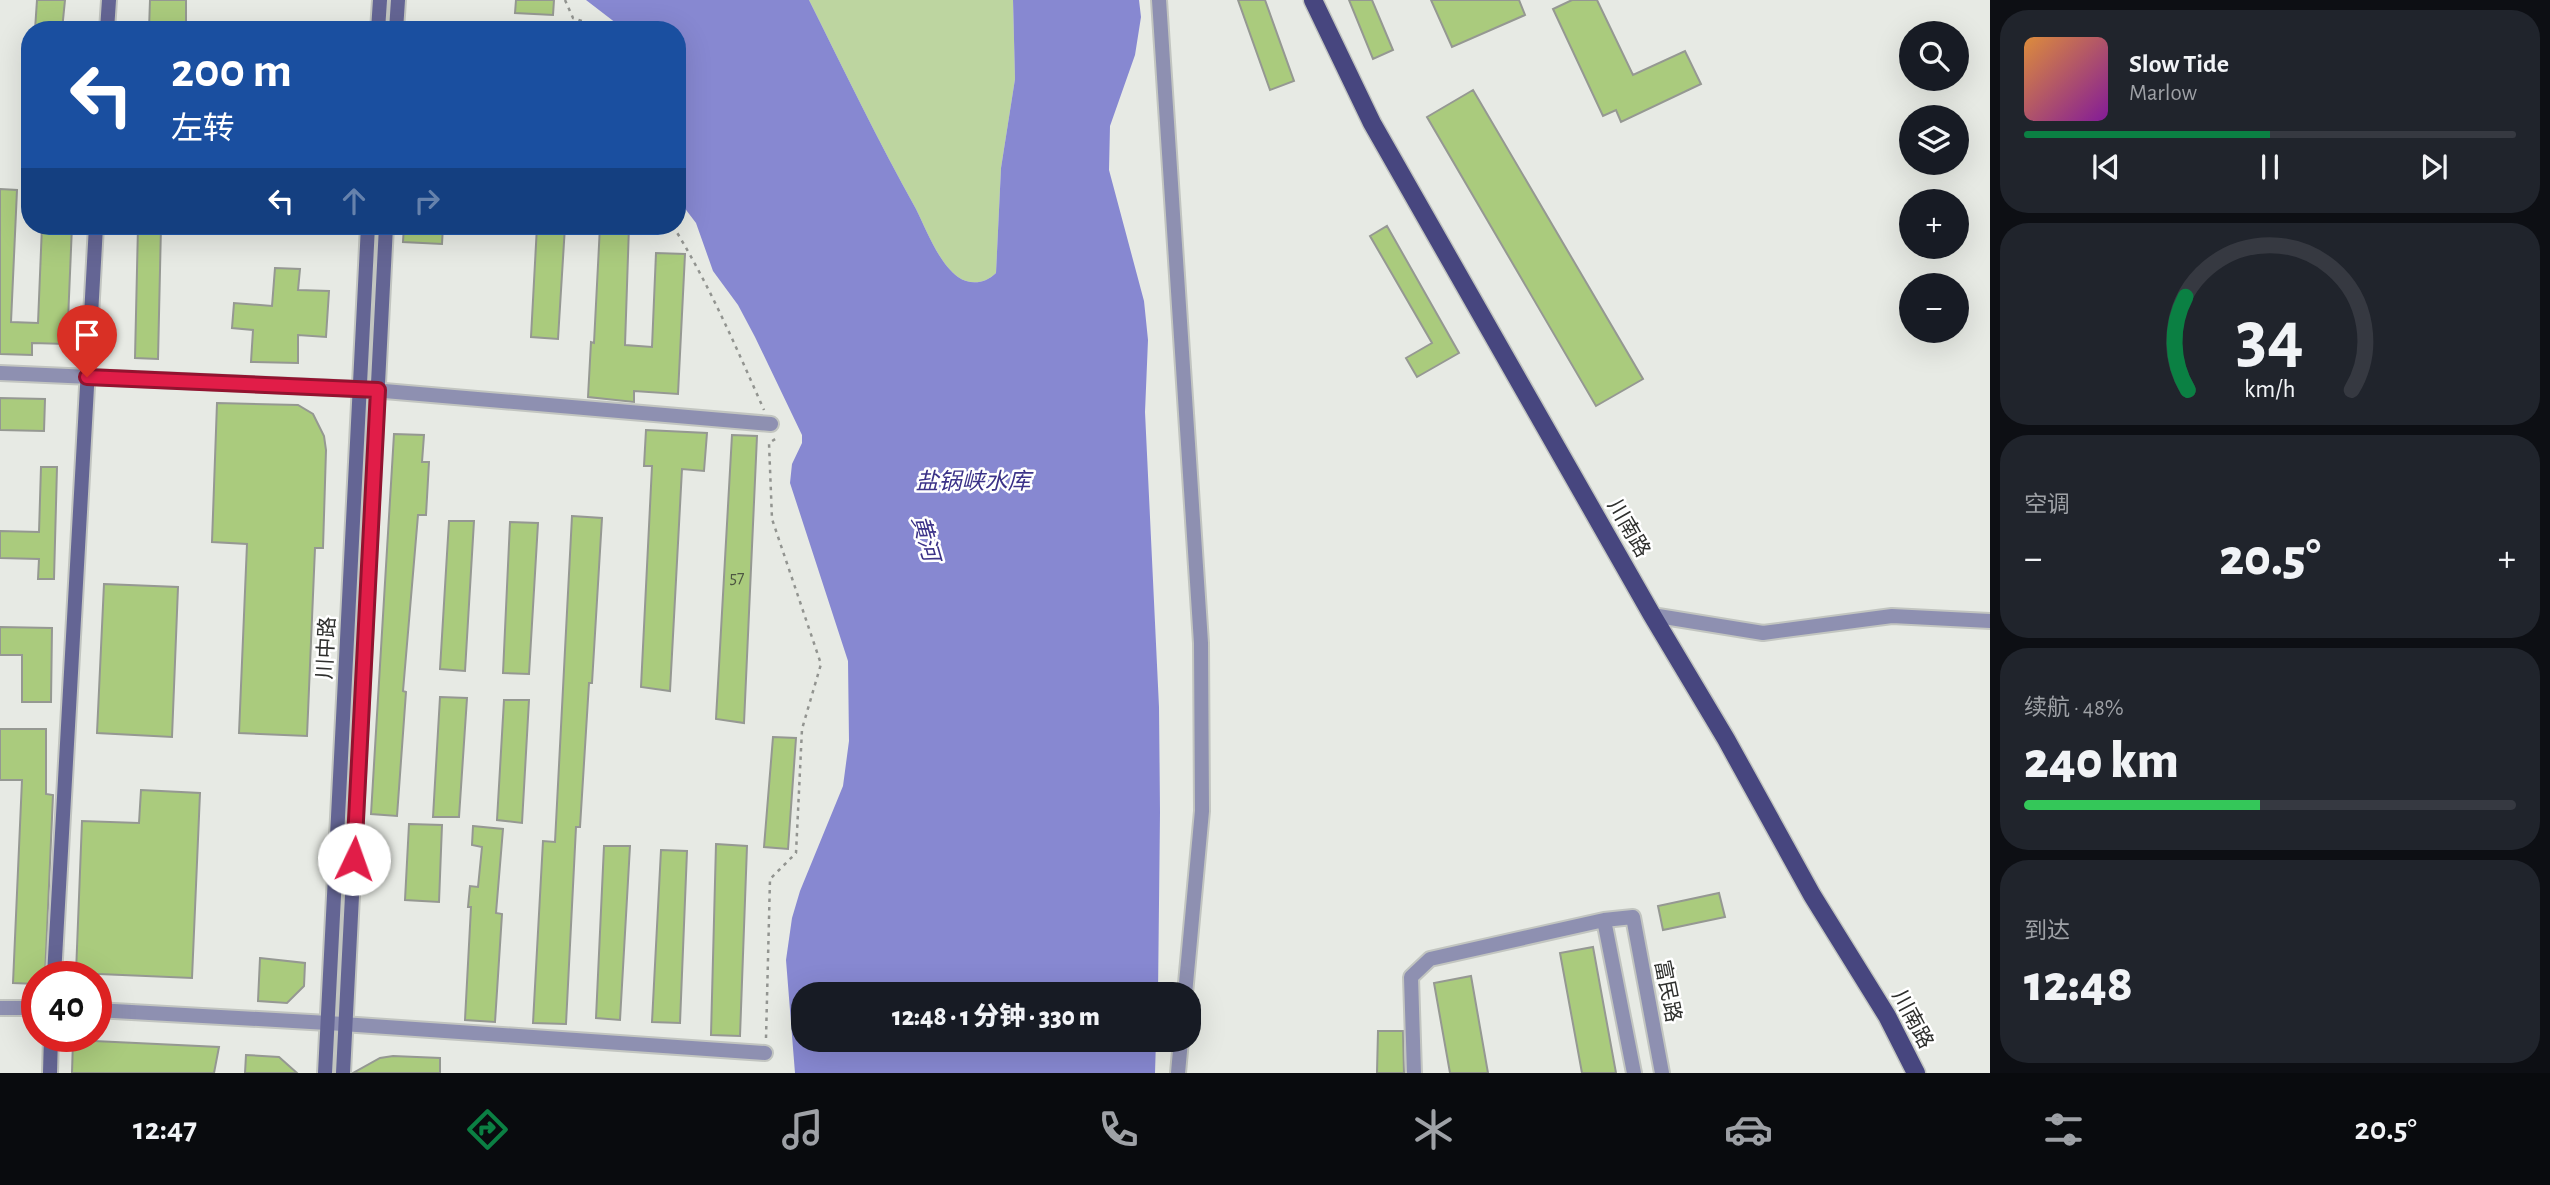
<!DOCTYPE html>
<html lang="zh">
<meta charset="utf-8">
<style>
:root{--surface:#171b24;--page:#20242c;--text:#f1f3f6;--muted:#9ea1a6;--line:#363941;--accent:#0b8043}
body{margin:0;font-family:"Alegreya Sans","Noto Sans SC",sans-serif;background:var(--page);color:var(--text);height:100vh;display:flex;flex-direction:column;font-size:26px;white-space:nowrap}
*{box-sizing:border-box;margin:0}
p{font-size:23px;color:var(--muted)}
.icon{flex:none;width:38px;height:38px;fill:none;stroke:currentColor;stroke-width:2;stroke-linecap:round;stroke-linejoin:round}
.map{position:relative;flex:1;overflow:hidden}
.sheet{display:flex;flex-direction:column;gap:10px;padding:10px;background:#0d0f14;width:560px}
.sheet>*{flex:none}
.guide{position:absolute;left:21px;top:21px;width:665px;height:214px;border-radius:28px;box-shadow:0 7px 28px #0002;background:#1a4fa0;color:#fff;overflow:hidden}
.controls{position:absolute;left:1899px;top:21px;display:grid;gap:14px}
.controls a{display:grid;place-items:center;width:70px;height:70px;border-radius:50%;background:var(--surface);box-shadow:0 7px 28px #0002;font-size:35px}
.speed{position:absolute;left:21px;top:961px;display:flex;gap:14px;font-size:35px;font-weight:700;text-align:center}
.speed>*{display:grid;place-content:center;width:91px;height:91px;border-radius:50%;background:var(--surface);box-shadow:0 7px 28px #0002;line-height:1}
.speed .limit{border:10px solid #d22;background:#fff;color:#111}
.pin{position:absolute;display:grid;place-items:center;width:60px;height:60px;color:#fff;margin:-72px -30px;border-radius:50% 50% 50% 0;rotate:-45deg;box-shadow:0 0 7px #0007}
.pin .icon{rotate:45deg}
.me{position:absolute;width:77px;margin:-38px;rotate:3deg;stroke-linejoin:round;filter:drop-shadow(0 0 5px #0008)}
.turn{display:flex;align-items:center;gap:24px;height:147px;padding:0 35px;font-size:32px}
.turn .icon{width:91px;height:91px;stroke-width:2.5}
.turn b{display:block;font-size:49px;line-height:60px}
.lanes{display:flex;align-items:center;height:66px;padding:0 35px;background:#0003;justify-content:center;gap:35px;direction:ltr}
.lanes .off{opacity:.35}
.big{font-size:52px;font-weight:800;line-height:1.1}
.sheet .card{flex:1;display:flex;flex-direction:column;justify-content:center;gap:10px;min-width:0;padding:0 24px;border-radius:28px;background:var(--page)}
.sheet .dial{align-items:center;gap:0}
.dial svg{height:182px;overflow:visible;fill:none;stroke:var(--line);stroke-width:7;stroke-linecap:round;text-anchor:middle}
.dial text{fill:var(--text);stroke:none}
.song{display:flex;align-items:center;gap:21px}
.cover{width:84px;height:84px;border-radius:10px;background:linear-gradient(135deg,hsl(30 70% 55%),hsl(290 70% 35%))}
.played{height:7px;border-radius:4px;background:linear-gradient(90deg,var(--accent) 50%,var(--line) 50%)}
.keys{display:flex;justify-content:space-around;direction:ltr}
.heat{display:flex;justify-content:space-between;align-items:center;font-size:38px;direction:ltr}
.charge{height:10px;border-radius:5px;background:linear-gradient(90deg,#34c759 48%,var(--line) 0)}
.trip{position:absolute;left:791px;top:982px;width:410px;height:70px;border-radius:28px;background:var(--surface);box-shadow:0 7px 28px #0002;font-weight:800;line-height:70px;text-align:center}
.tabs{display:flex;height:112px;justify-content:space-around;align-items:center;background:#090b0e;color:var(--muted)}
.tabs .icon{width:49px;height:49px}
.tabs .selected{color:var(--accent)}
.tabs b{font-size:32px;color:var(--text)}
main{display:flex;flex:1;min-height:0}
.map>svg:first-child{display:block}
</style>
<main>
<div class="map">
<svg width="1990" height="1073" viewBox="0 0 1990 1073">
<rect width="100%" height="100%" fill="#e7eae4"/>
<path fill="#bdd5a0" d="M809,0H1013L1015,79L1001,168L996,273C986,283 971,286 958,277C938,262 927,231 916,209C878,141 844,70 809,0Z"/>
<path fill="#8788d1" d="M586,0H809C844,70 878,141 916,209C927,231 938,262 958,277C971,286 986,283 996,273L1001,168L1015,79L1013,0H1139L1141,17L1135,55L1110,126L1109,170L1144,301L1148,340L1145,412L1159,707L1160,812L1158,994H803V1040H1156L1155,1073H795L786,960L792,918L800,891L843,786L849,741L848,661L790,483L792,464L802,443V435L755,337L738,305L713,271L696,223L677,198L680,176L677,156V30H625Z"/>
<path fill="#aacb7d" stroke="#959892" stroke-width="2" d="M37,0H65L62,30H35Z
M150,0H186V30H149Z
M516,0H554L553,15L515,13Z
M1238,0H1265L1294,81L1270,90Z
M1349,0H1372L1393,50L1373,59Z
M1431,0H1519L1525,15L1452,47Z
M1572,0H1597L1633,75L1685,51L1701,84L1621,122L1616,110L1603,116L1553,9Z
M1473,90L1643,379L1596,406L1427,117Z
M0,189L17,190L11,322L38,323L42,226H72L67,344L32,343V355L0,354Z
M138,226H161L158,359L135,358Z
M404,226H443L442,244L403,242Z
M537,226H565L558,339L531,337Z
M600,226H629L625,345L652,347L656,253L685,254L678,394L634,391V402L588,397L591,342L594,343Z
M1387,226L1459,353L1417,377L1406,358L1432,343L1370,236Z
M275,268L300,269L298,290L329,291L326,337L298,335V363L251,362L253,330L232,328L234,303L272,306Z
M0,398L45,399L44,431L0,430Z
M217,403L298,405L313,414L324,436L326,450L323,548H315L307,736L239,733L247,544L212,542Z
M646,430L707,433L704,471L682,469L670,691L641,687L652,466H644Z
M394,434L424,435L422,462H429L426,515H418L403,691L406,692L397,816L371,814Z
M732,435L757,436L744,723L716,719Z
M41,467H57L54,579H38L39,559L0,558V531L39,532Z
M572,516L602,518L592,683H589L580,827H576L566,1024L533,1023L543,841L555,842Z
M449,521H474L465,671L440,669Z
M510,522L538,523L529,674L503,673Z
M104,584L178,587L172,737L97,733Z
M0,627L52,628L51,702H22V655H0Z
M440,697L467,698L459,817H433Z
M504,700H529L522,823L497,820Z
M0,729H46V794L53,795L45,976H37V984L13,983L22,780H0Z
M773,737L796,738L788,849L764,847Z
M141,790L200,793L192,978L76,973L82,821L139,823Z
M409,824L442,825L439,902L405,900Z
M473,826L503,829L496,913L502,914L495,1022L465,1020L471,907H468L470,886L478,887L482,847L472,845Z
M716,844L747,846L740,1036L711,1035Z
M604,846H630L620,1020L596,1018Z
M661,850L687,851L680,1023L652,1022Z
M1719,893L1725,917L1663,930L1658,906Z
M1593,947L1616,1073H1582L1560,953Z
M260,958L305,963L304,986L287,1003L258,1001Z
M1471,976L1488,1073H1450L1434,983Z
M1378,1031H1403L1404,1073H1377Z
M73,1040L219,1047L214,1073H72Z
M246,1055L279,1057L297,1073H245Z
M393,1056L440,1058V1073H353L380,1058Z"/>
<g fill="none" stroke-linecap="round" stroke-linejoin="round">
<defs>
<path id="street" d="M1159,0L1201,643L1202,811L1185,994
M0,373L361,389L771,424
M1652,615L1763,633L1892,616L1990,621
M1604,920L1634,1073
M0,1008H37
M96,1010L328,1023L765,1053
M1178,1073L1181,1040
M1414,1073L1411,977L1430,959L1604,920L1633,917L1662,1073"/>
<path id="secondary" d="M107,30L109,0
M378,30L380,0
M396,30L398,0
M54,976L96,226
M50,1073L51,1036
M325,1073L368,226
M343,1073L386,226"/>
<path id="primary" d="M1313,0L1372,123L1652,615L1726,739L1812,895L1887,1016L1916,1073"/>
</defs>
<use href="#street" stroke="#c2c5c0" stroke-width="18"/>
<use href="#secondary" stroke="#c2c5c0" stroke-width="18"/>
<use href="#primary" stroke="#c2c5c0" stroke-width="21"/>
<path stroke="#929490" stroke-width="2.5" stroke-dasharray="3.5 5" stroke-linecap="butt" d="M565,0L573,18L609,30
M673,226C709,284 736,347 764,410
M766,1038L770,879L796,853L802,729L821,664L772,519L769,443L777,438"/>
<use href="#street" stroke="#8e90b1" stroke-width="14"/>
<use href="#secondary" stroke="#646594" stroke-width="14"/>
<use href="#primary" stroke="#47467f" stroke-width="18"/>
</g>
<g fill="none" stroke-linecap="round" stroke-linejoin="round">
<defs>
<path id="route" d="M87,377L378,390L354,859"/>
</defs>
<use href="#route" stroke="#92132f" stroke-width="18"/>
<use href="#route" stroke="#e11d48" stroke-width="12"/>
</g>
<g text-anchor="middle" stroke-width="5" stroke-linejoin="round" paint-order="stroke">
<g font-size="18" fill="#4e5742">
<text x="737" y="583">57</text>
</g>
<g font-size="21" fill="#2f302e" stroke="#fff">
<text transform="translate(1629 528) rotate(60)" y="7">川南路</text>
<text transform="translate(326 648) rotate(-87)" y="7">川中路</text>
<text transform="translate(1668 991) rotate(79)" y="7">富民路</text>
<text transform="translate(1913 1019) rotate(62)" y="7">川南路</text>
</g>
<g font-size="23" font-style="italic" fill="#3b3288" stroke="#fff">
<text x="973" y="489">盐锅峡水库</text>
<text transform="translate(926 538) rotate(74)" y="8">黄河</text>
</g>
</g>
</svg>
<div class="controls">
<a><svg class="icon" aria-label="search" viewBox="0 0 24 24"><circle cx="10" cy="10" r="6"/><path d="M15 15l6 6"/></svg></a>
<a><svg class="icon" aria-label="layers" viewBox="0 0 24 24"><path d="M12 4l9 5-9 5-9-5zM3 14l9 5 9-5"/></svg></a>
<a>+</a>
<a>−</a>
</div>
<div class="speed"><div class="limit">40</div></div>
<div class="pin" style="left:87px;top:377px;background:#d93025"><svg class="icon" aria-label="arrive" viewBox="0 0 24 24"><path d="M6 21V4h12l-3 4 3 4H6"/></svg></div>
<svg class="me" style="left:354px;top:859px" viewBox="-20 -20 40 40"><circle r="19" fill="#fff"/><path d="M0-13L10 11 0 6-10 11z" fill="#e11d48"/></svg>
<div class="trip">12:48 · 1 分钟 · 330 m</div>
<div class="guide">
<div class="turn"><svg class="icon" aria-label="left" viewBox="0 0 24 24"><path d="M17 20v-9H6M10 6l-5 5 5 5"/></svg><div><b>200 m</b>左转</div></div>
<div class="lanes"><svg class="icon" aria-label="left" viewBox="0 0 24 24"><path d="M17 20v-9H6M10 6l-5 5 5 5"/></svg><svg class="icon off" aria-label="ahead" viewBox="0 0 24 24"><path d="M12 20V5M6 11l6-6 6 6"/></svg><svg class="icon off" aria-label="right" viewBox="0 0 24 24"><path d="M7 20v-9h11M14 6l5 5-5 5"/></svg></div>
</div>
</div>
<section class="sheet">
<div class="card">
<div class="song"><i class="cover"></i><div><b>Slow Tide</b><p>Marlow</p></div></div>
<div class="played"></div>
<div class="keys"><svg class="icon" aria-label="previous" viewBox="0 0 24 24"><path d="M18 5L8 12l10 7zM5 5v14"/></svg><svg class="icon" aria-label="pause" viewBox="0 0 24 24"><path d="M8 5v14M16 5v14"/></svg><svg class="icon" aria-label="next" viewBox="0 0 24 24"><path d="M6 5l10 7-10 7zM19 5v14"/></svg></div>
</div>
<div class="card dial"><svg viewBox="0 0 100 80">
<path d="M14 69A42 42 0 1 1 86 69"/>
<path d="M14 69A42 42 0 0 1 13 28" stroke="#0b8043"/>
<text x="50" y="56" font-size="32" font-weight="700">34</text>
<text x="50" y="72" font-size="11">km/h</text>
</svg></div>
<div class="card"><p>空调</p>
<div class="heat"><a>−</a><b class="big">20.5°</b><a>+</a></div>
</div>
<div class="card"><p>续航 · 48%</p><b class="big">240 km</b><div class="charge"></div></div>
<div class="card"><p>到达</p><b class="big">12:48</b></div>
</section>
</main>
<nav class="tabs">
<b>12:47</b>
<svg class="icon selected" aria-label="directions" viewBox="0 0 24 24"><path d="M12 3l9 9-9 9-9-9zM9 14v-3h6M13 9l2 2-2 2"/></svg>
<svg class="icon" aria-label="music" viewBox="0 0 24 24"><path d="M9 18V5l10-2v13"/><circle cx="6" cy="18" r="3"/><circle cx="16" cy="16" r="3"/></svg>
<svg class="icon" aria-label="phone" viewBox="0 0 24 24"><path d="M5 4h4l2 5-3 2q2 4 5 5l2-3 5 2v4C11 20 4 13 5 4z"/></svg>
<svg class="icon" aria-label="climate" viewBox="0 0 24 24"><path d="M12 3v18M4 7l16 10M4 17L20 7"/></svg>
<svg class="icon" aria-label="car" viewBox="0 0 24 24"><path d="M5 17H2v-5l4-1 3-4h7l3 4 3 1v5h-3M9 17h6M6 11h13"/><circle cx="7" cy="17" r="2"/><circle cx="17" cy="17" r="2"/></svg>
<svg class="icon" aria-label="filters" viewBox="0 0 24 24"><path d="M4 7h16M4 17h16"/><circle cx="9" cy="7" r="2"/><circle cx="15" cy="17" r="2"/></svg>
<b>20.5°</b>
</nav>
